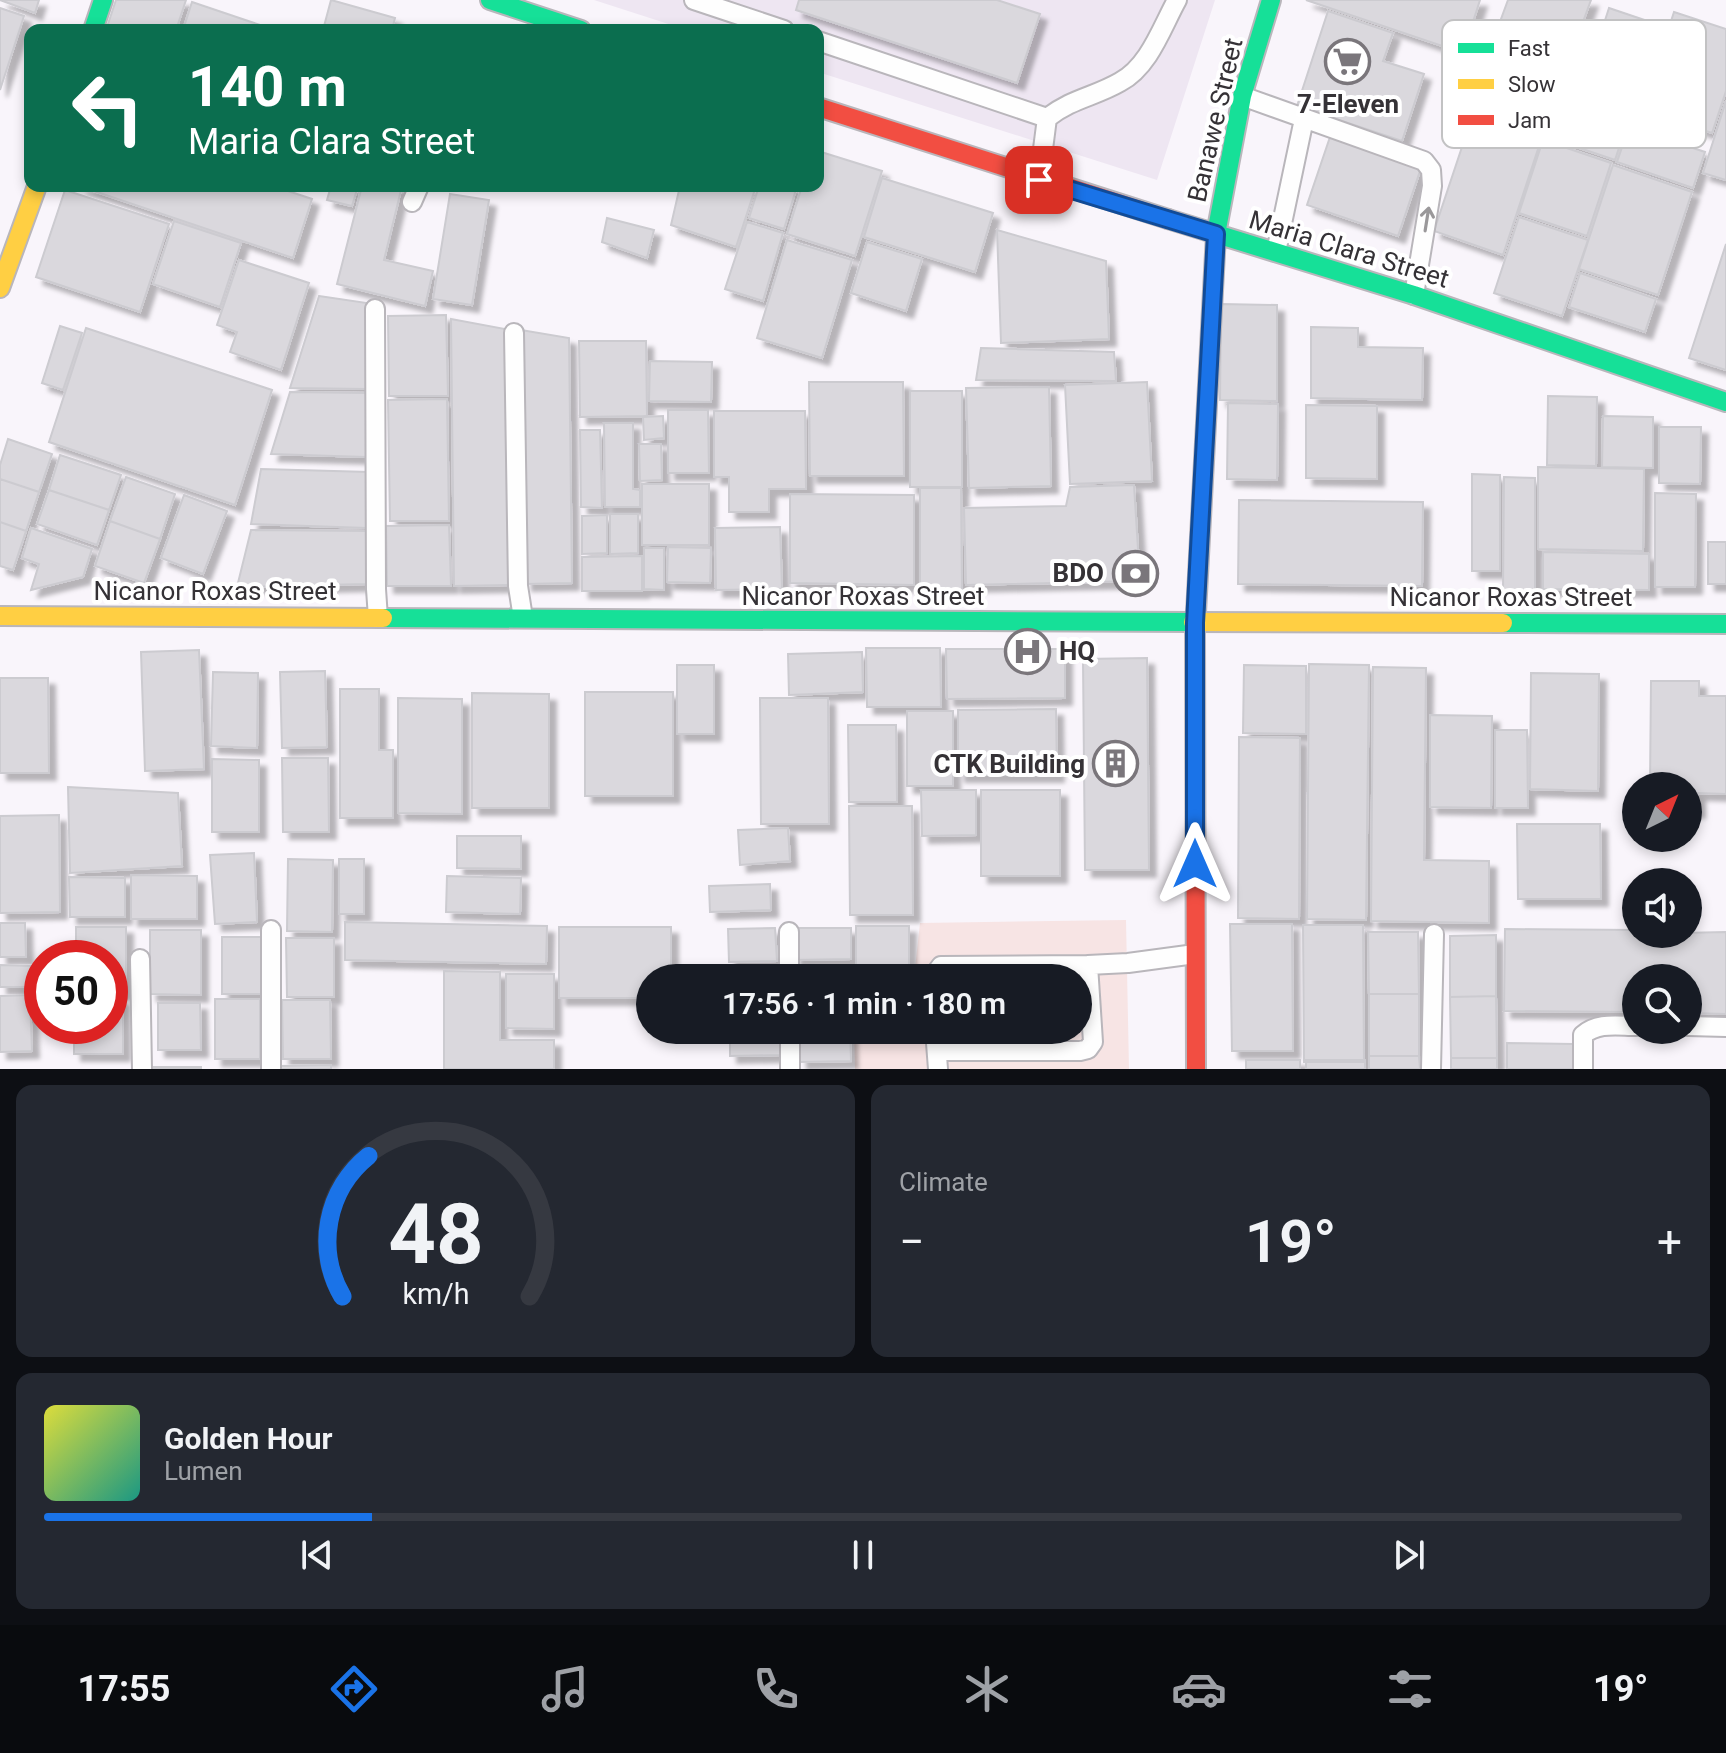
<!DOCTYPE html>
<meta charset="utf-8">
<style>
:root{--surface:#171b24;--page:#242831;--text:#f1f3f6;--muted:#9ea1a6;--line:#363941;--accent:#1a73e8}
body{margin:0;font-family:Roboto,sans-serif;background:var(--page);color:var(--text);height:100vh;display:flex;flex-direction:column;font-size:30px;white-space:nowrap}
*{box-sizing:border-box;margin:0}
p{font-size:26px;color:var(--muted)}
.icon{flex:none;width:44px;height:44px;fill:none;stroke:currentColor;stroke-width:2;stroke-linecap:round;stroke-linejoin:round}
.map{position:relative;height:1069px;overflow:hidden}
.details{display:flex;flex-direction:column;gap:16px;padding:16px;background:#0d0f14;flex:1}
.details>*{flex:none}
.guide{position:absolute;left:24px;top:24px;width:800px;height:168px;border-radius:16px;box-shadow:0 4px 12px #0003;background:#0b6e4f;color:#fff;overflow:hidden}
.needle{width:52px;rotate:43deg}
.buttons{position:absolute;left:1622px;top:772px;display:grid;gap:16px}
.buttons a{display:grid;place-items:center;width:80px;height:80px;border-radius:50%;background:var(--surface);box-shadow:0 4px 12px #0003;font-size:40px}
.speed{position:absolute;left:24px;top:940px;display:flex;gap:16px;font-size:40px;font-weight:700;text-align:center}
.speed>*{display:grid;place-content:center;width:104px;height:104px;border-radius:50%;background:var(--surface);box-shadow:0 4px 12px #0003;line-height:1}
.speed .limit{border:12px solid #d22;background:#fff;color:#111}
.pin{position:absolute;display:grid;place-items:center;width:68px;height:68px;color:#fff;margin:-34px;border-radius:16px;box-shadow:0 4px 12px #0006}
.me{position:absolute;width:88px;margin:-44px;rotate:0deg;stroke-linejoin:round;filter:drop-shadow(0 0 6px #0008)}
.turn{display:flex;align-items:center;gap:28px;height:168px;padding:0 32px;font-size:36px}
.turn .icon{width:104px;height:104px;stroke-width:2.5}
.turn b{display:block;font-size:56px;line-height:68px}
.big{font-size:60px;font-weight:600;line-height:1.1}
.details .card{flex:1;display:flex;flex-direction:column;justify-content:center;gap:12px;min-width:0;padding:0 28px;border-radius:16px;background:var(--page)}
.details .dial{align-items:center;gap:0}
.dial svg{height:208px;overflow:visible;fill:none;stroke:var(--line);stroke-width:7;stroke-linecap:round;text-anchor:middle}
.dial text{fill:var(--text);stroke:none}
.song{display:flex;align-items:center;gap:24px}
.cover{width:96px;height:96px;border-radius:12px;background:linear-gradient(135deg,hsl(60 70% 55%),hsl(170 70% 35%))}
.played{height:8px;border-radius:4px;background:linear-gradient(90deg,var(--accent) 20%,var(--line) 20%)}
.keys{display:flex;justify-content:space-around;direction:ltr}
.heat{display:flex;justify-content:space-between;align-items:center;font-size:44px;direction:ltr}
.details .tiles{flex:1;display:grid;gap:16px;grid-template-columns:1fr 1fr}
.card:last-child{grid-column:span 2}
.trip{position:absolute;left:636px;top:964px;width:456px;height:80px;border-radius:40px;background:var(--surface);box-shadow:0 4px 12px #0003;font-weight:600;line-height:80px;text-align:center}
.tabs{display:flex;height:128px;justify-content:space-around;align-items:center;background:#090b0e;color:var(--muted)}
.tabs .icon{width:56px;height:56px}
.tabs .active{color:var(--accent)}
.tabs b{font-size:36px;color:var(--text)}
.map>svg:first-child{display:block}
</style>
<div class="map">
<svg width="1726" height="1069" viewBox="0 0 1726 1069">
<defs>
<filter id="shadow"><feDropShadow dx="7" dy="7" stdDeviation="2" flood-color="#0004"/></filter>
</defs>
<rect width="100%" height="100%" fill="#f9f5fb"/>
<path fill="#eee6f2" d="M594,0H1215L1157,180L818,72V30H687Z"/>
<path fill="#f7e4e4" d="M1126,920L1129,1069H855L854,1030H1078V978H914L920,923Z"/>
<path fill="#dad8dd" stroke="#cccbd0" stroke-width="2" filter="url(#shadow)" d="M0,0H39L35,13Z
M116,0H186L176,30H106Z
M331,0L395,18L392,30H323Z
M799,0H997L1040,14L1017,83L796,10Z
M1306,0H1480L1463,53Z
M1508,0H1591L1563,76L1490,49Z
M192,2L275,30H183Z
M0,8L24,16L0,90Z
M1609,8L1665,27L1642,98L1586,79Z
M1328,11L1393,33L1383,61L1424,74L1402,141L1297,106Z
M1674,12L1726,29V91L1712,133L1642,110Z
M1568,84L1633,105L1615,160L1550,138Z
M1726,101V180L1703,173Z
M1471,120L1540,143L1503,255L1434,231Z
M1629,127L1705,152L1693,188L1617,162Z
M1330,137L1421,168L1398,236L1307,205Z
M1543,140L1611,163L1587,236L1519,213Z
M818,151L882,171L855,256L787,234L802,186H818Z
M1613,165L1692,192L1658,295L1579,269Z
M882,178L993,213L975,272L864,237Z
M79,186H273L312,199L293,258Z
M331,186H358L352,206L327,200Z
M362,186H402L384,260L433,271L425,306L337,284Z
M680,186H756L736,247L671,225Z
M759,186H797L784,229L749,218Z
M65,190L169,224L140,312L36,277Z
M450,194L489,200L472,305L433,299Z
M1519,217L1588,240L1562,316L1494,293Z
M607,218L654,230L647,258L602,242Z
M174,221L241,243L220,307L153,284Z
M747,222L783,233L763,301L725,289Z
M997,230L1106,261L1109,339L1001,343Z
M787,240L852,260L822,358L757,338Z
M867,242L922,259L906,311L851,293Z
M1726,244V370L1689,358Z
M239,260L309,283L281,370L230,352L237,332L217,325Z
M1580,273L1656,299L1645,332L1569,307Z
M319,296L367,303L366,389L290,388Z
M1221,304L1277,305V401L1220,400Z
M446,315L448,396H389L388,316Z
M451,319L505,329L515,585L454,586Z
M60,326L82,333L63,390L42,383Z
M1311,327L1358,328V347L1423,348L1422,400L1311,398Z
M86,328L272,390L235,505L49,442Z
M521,330L569,338L572,583L525,584Z
M579,341H646L647,416L580,417Z
M981,348L1114,352L1116,381L976,380Z
M650,361L712,362L711,402L649,401Z
M809,382H903L904,476H810Z
M1147,382L1152,481L1070,484L1065,385Z
M1049,387L1051,486L969,488L966,388Z
M910,391H962V487H910Z
M290,392L367,393L366,457L271,454Z
M1548,396L1597,397L1596,466L1547,465Z
M447,399L449,521H390L388,400Z
M1228,403L1278,404L1277,480L1227,479Z
M1306,405L1377,406V479L1306,478Z
M668,410H708L709,473H668Z
M714,411H805L806,489H769V512H729V477H714Z
M663,416L664,438L644,440L643,417Z
M1603,416L1653,417V468L1602,467Z
M604,423H633V489L640,490V507H605Z
M1659,427H1701L1700,484L1659,483Z
M580,430H600L602,508L581,507Z
M8,439L52,454L39,492L0,479V465Z
M639,444H661L662,480L640,481Z
M60,455L121,475L109,510L49,490Z
M1538,467L1644,469L1643,551L1538,549Z
M261,469L369,472L367,528L251,524Z
M1472,474L1500,475V571H1472Z
M126,477L175,494L160,539L110,521Z
M1504,477L1535,478V590H1503Z
M0,479L39,492L26,531L0,522Z
M642,484H709V545H642Z
M1134,485L1140,581L966,585L964,508L1066,506L1070,487Z
M920,488H961L962,592H920Z
M49,490L109,510L97,545L37,524Z
M1655,493L1696,494L1695,587H1655Z
M790,494L914,495V585L790,583Z
M184,495L227,511L203,574L161,558Z
M1239,500L1423,502L1422,586L1238,584Z
M610,514H638V553L610,554Z
M607,515V553L582,554V516Z
M110,521L160,539L144,583L95,566Z
M0,522L26,531L13,570L0,566Z
M449,525L451,586H387L386,526Z
M780,527L782,589L716,590L715,528Z
M31,528L92,549L83,577L31,590L39,564L22,558Z
M251,530L366,531V584L237,587Z
M1708,542H1726V584H1708Z
M668,547L711,548L710,583L667,582Z
M644,548H664V590L644,589Z
M1543,552L1649,554V590L1543,589Z
M642,556V591H582V557Z
M866,648H940L941,707H867Z
M946,649H1065V698L947,699Z
M199,650L204,769L145,771L141,652Z
M862,652L863,692L789,695L788,654Z
M1147,658L1149,870H1085L1083,659Z
M1309,664L1369,665L1366,920L1307,919Z
M677,665H714V734H677Z
M1244,665L1306,666V734L1243,733Z
M1373,667L1426,668L1424,860L1489,861V923L1371,921Z
M325,671L327,747L282,748L280,672Z
M213,672L258,673L257,748L211,746Z
M1531,673L1599,674L1598,791L1530,789Z
M0,678H48L49,773H0Z
M1651,681H1699V696H1726V794L1698,793V811L1688,810V786H1650Z
M340,689H379V750H393V818H340Z
M585,692H673V796H585Z
M472,693L549,694V808H472Z
M398,698L462,699V814L398,813Z
M760,698H828L829,824H761Z
M1056,709L1057,775H958V710Z
M907,711H953V786H907Z
M1430,715L1492,716L1491,808L1430,807Z
M848,725H896L897,802H849Z
M1495,730H1527L1528,808H1495Z
M1239,737L1300,738L1299,919L1238,918Z
M282,758H328L329,832H283Z
M212,759L259,760V832H212Z
M68,787L178,793L182,866L70,873Z
M921,790H976V835L922,836Z
M981,790H1060V876H981Z
M849,806H912L913,915H850Z
M59,815L60,912L0,913V816Z
M1517,824H1600L1601,899H1518Z
M788,828L790,861L740,865L738,830Z
M457,836H521V869L457,868Z
M254,853L257,922L215,924L210,855Z
M288,859L333,860L332,932L287,931Z
M339,859H364V914H339Z
M131,875L197,876V919H131Z
M447,876L521,878L520,914L446,912Z
M69,877L125,878V917H70Z
M770,884L771,910L710,912L709,886Z
M345,922L547,926L546,964L345,960Z
M0,923H25L26,957H0Z
M1230,924H1292L1293,1051H1232Z
M1303,925H1363L1364,1062H1304Z
M856,926H909V978H856Z
M76,927H126V993H110V958H76Z
M559,927H671V978H650V998H559Z
M775,928L777,961L729,962L728,929Z
M794,928H851V959L794,960Z
M1505,929L1636,930V934L1726,932V1014L1688,1013V978H1636V1012L1504,1011Z
M150,930H201V995L150,994Z
M1368,932H1418L1419,994H1369Z
M1496,935V996L1450,997V936Z
M222,937H268V994H222Z
M286,938H334V997H287Z
M0,965L34,966V987H0Z
M444,971L500,972V1040H554V1069H444Z
M506,974H554V1029L506,1028Z
M1369,994H1419V1056H1369Z
M30,995L32,1051L0,1052V996Z
M1496,996L1497,1058H1451L1450,997Z
M36,997H42V1017H37Z
M110,998H123V1054H74V1026H110Z
M215,999H260V1059H215Z
M282,1000H330L331,1059H283Z
M158,1003H200L201,1050H158Z
M730,1030H781V1055L730,1056Z
M799,1030H850L851,1061L800,1062Z
M1507,1043L1573,1044V1069H1507Z
M1369,1056H1419L1420,1069H1369Z
M1451,1058H1497V1069H1451Z
M1246,1060H1300V1069H1246Z
M1306,1060H1365V1069H1306Z
M331,1065V1069H280V1066Z
M153,1067H201V1069H153Z"/>
<g fill="none" stroke-linecap="round" stroke-linejoin="round">
<defs>
<path id="lane" d="M694,0L784,30
M818,41L1047,118
M1242,96L1424,161L1431,170L1432,186L1414,295
M1039,180L1047,118C1073,98 1094,97 1120,82C1149,67 1162,27 1177,0
M412,202L419,186
M1276,252L1304,119
M375,309L376,589L378,618
M514,333L518,586L523,618
M271,930V1069
M789,932V978
M140,959L142,1069
M1088,965L1128,963L1195,954
M932,978L941,966L1088,965L1093,1042L1088,1049L1080,1051H937
M1688,1026L1726,1027
M790,1030V1069
M935,1030L938,1069
M1431,1069L1434,934
M1583,1069V1035C1598,1022 1617,1026 1636,1026"/>
<path id="fast" d="M490,0L581,30
M93,30L103,0
M1168,219L1414,295L1726,402
M383,618L1193,622
M1503,623L1726,624
M1195,632L1216,234L1242,96L1271,0"/>
<path id="slow" d="M0,288L37,186
M0,616L383,618
M1193,622L1503,623"/>
<path id="jam" d="M818,107L1168,219
M1195,632L1196,1069"/>
</defs>
<use href="#lane" stroke="#b9b6bb" stroke-width="22"/>
<use href="#fast" stroke="#b9b6bb" stroke-width="22"/>
<use href="#slow" stroke="#b9b6bb" stroke-width="22"/>
<use href="#jam" stroke="#b9b6bb" stroke-width="22"/>
<use href="#lane" stroke="#fefefe" stroke-width="18"/>
<use href="#fast" stroke="#16e098" stroke-width="18"/>
<use href="#slow" stroke="#ffcf43" stroke-width="18"/>
<use href="#jam" stroke="#f24e42" stroke-width="18"/>
</g>
<defs><path id="oneway-shaft" d="M-6 0H5M1.5-3L5.5 0L1.5 3" fill="none" stroke-width="1.6" stroke-linecap="round" stroke-linejoin="round" transform="scale(2)"/></defs>
<use stroke="#9a989a" href="#oneway-shaft" transform="translate(1427 219) rotate(-81)"/>
<g fill="none" stroke-linecap="round" stroke-linejoin="round">
<defs>
<path id="route" d="M1039,180L1216,234L1195,623V864"/>
</defs>
<use href="#route" stroke="#114b97" stroke-width="20"/>
<use href="#route" stroke="#1a73e8" stroke-width="14"/>
</g>
<defs>
<symbol id="supermarket-ring" viewBox="-11 -11 22 22"><circle r="9.5" fill="#fff" stroke="#7a767b" stroke-width="1.5"/><path d="M-6-5.5h2.5l.6 2H6L4.5 2H-2.5L-4.4-4H-6ZM-1.5 3.2a1.3 1.3 0 1 0 .1 0ZM3 3.2a1.3 1.3 0 1 0 .1 0Z" fill="#7a767b"/></symbol>
<symbol id="bank-ring" viewBox="-11 -11 22 22"><circle r="9.5" fill="#fff" stroke="#7a767b" stroke-width="1.5"/><path d="M-6-4H6V4H-6ZM0-2.3a2.3 2.3 0 1 0 0 4.6a2.3 2.3 0 1 0 0-4.6Z" fill="#7a767b"/></symbol>
<symbol id="hospital-ring" viewBox="-11 -11 22 22"><circle r="9.5" fill="#fff" stroke="#7a767b" stroke-width="1.5"/><path d="M-5-5h3v3.5h4V-5h3V5h-3V1.5h-4V5h-3Z" fill="#7a767b"/></symbol>
<symbol id="building-ring" viewBox="-11 -11 22 22"><circle r="9.5" fill="#fff" stroke="#7a767b" stroke-width="1.5"/><path d="M-4-6H4V6H1V3H-1V6H-4ZM-2.5-4.3h1.7v1.8h-1.7ZM.8-4.3h1.7v1.8H.8ZM-2.5-1h1.7V.8h-1.7ZM.8-1h1.7V.8H.8Z" fill="#7a767b"/></symbol>
</defs>
<g fill-rule="evenodd">
<use href="#supermarket-ring" x="1322" y="36" width="51" height="51"/>
<use href="#bank-ring" x="1110" y="548" width="51" height="51"/>
<use href="#hospital-ring" x="1002" y="626" width="51" height="51"/>
<use href="#building-ring" x="1090" y="738" width="51" height="51"/>
</g>
<g text-anchor="middle" stroke-width="8" stroke-linejoin="round" paint-order="stroke">
<g font-size="26" font-weight="bold" fill="#353236" stroke="#fff" text-anchor="end">
<text x="1348" y="113" text-anchor="middle">7-Eleven</text>
<text x="1104" y="582">BDO</text>
<text x="1059" y="660" text-anchor="start">HQ</text>
<text x="1085" y="773">CTK Building</text>
</g>
<g font-size="26" fill="#353236" stroke="#fff">
<text transform="translate(1215 120) rotate(-77)" y="9">Banawe Street</text>
<text transform="translate(1349 249) rotate(17)" y="9">Maria Clara Street</text>
<text x="215" y="600">Nicanor Roxas Street</text>
<text x="863" y="605">Nicanor Roxas Street</text>
<text x="1511" y="606">Nicanor Roxas Street</text>
</g>
</g>
<rect x="1442" y="20" width="264" height="128" rx="12" fill="#fff" stroke="#c2c2c3" stroke-width="2"/>
<rect x="1458" y="43" width="36" height="10" fill="#16e098"/>
<rect x="1458" y="79" width="36" height="10" fill="#ffcf43"/>
<rect x="1458" y="115" width="36" height="10" fill="#f24e42"/>
<g font-size="22" fill="#353236">
<text x="1508" y="56">Fast</text>
<text x="1508" y="92">Slow</text>
<text x="1508" y="128">Jam</text>
</g>
</svg>
<div class="buttons">
<a><svg class="needle" viewBox="-14 -14 28 28"><path d="M0-13l5 13h-10z" fill="#e53935"/><path d="M0 13l5-13h-10z" fill="#9ea1a6"/></svg></a>
<a><svg class="icon" aria-label="sound" viewBox="0 0 24 24"><path d="M4 9h4l5-4v14l-5-4H4zM17 9q2 3 0 6"/></svg></a>
<a><svg class="icon" aria-label="search" viewBox="0 0 24 24"><circle cx="10" cy="10" r="6"/><path d="M15 15l6 6"/></svg></a>
</div>
<div class="speed"><div class="limit">50</div></div>
<div class="pin" style="left:1039px;top:180px;background:#d93025"><svg class="icon" aria-label="arrive" viewBox="0 0 24 24"><path d="M6 21V4h12l-3 4 3 4H6"/></svg></div>
<svg class="me" style="left:1195px;top:864px" viewBox="-20 -20 40 40"><path d="M0-17L14 15 0 8-14 15z" fill="#1a73e8" stroke="#fff" stroke-width="4"/></svg>
<div class="trip">17:56 · 1 min · 180 m</div>
<div class="guide">
<div class="turn"><svg class="icon" aria-label="left" viewBox="0 0 24 24"><path d="M17 20v-9H6M10 6l-5 5 5 5"/></svg><div><b>140 m</b>Maria Clara Street</div></div>
</div>
</div>
<section class="details">
<div class="tiles">
<div class="card dial"><svg viewBox="0 0 100 80">
<path d="M14 69A42 42 0 1 1 86 69"/>
<path d="M14 69A42 42 0 0 1 24 15" stroke="#1a73e8"/>
<text x="50" y="56" font-size="32" font-weight="700">48</text>
<text x="50" y="72" font-size="11">km/h</text>
</svg></div>
<div class="card"><p>Climate</p>
<div class="heat"><a>−</a><b class="big">19°</b><a>+</a></div>
</div>
<div class="card">
<div class="song"><i class="cover"></i><div><b>Golden Hour</b><p>Lumen</p></div></div>
<div class="played"></div>
<div class="keys"><svg class="icon" aria-label="previous" viewBox="0 0 24 24"><path d="M18 5L8 12l10 7zM5 5v14"/></svg><svg class="icon" aria-label="pause" viewBox="0 0 24 24"><path d="M8 5v14M16 5v14"/></svg><svg class="icon" aria-label="next" viewBox="0 0 24 24"><path d="M6 5l10 7-10 7zM19 5v14"/></svg></div>
</div>
</div>
</section>
<nav class="tabs">
<b>17:55</b>
<svg class="icon active" aria-label="directions" viewBox="0 0 24 24"><path d="M12 3l9 9-9 9-9-9zM9 14v-3h6M13 9l2 2-2 2"/></svg>
<svg class="icon" aria-label="music" viewBox="0 0 24 24"><path d="M9 18V5l10-2v13"/><circle cx="6" cy="18" r="3"/><circle cx="16" cy="16" r="3"/></svg>
<svg class="icon" aria-label="phone" viewBox="0 0 24 24"><path d="M5 4h4l2 5-3 2q2 4 5 5l2-3 5 2v4C11 20 4 13 5 4z"/></svg>
<svg class="icon" aria-label="climate" viewBox="0 0 24 24"><path d="M12 3v18M4 7l16 10M4 17L20 7"/></svg>
<svg class="icon" aria-label="car" viewBox="0 0 24 24"><path d="M5 17H2v-5l4-1 3-4h7l3 4 3 1v5h-3M9 17h6M6 11h13"/><circle cx="7" cy="17" r="2"/><circle cx="17" cy="17" r="2"/></svg>
<svg class="icon" aria-label="filters" viewBox="0 0 24 24"><path d="M4 7h16M4 17h16"/><circle cx="9" cy="7" r="2"/><circle cx="15" cy="17" r="2"/></svg>
<b>19°</b>
</nav>
